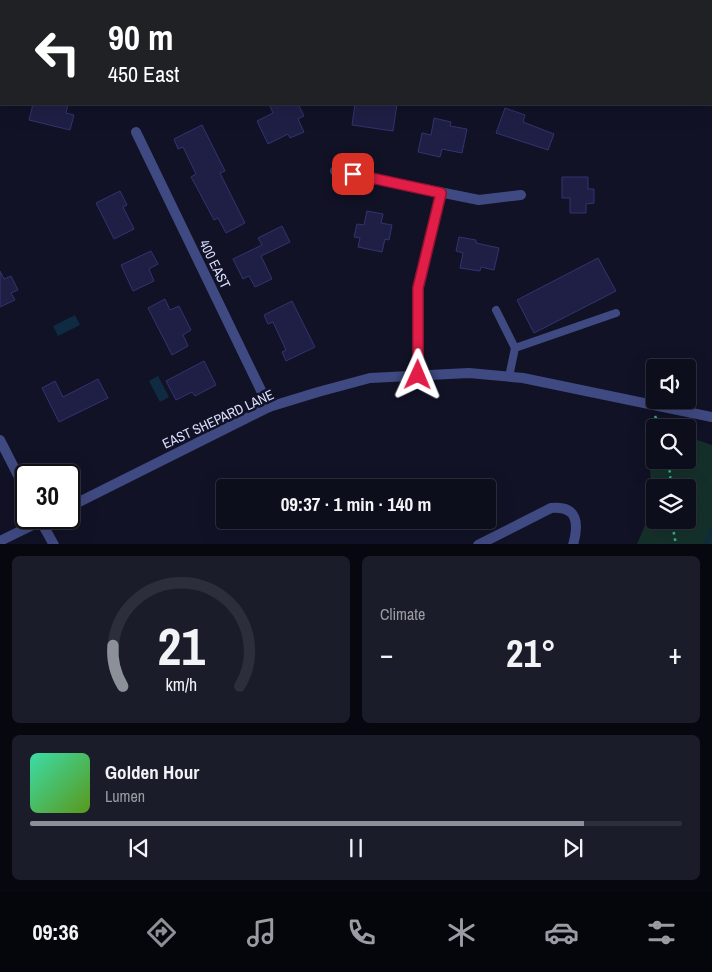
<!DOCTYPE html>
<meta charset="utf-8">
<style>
:root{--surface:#0d0e1c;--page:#1b1c29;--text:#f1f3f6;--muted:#9a9ca3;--line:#2d2e3b;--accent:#8c9099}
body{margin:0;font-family:"Archivo Narrow",sans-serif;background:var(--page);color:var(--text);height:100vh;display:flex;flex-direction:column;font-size:19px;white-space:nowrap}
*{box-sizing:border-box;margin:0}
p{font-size:16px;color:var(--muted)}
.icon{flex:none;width:28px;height:28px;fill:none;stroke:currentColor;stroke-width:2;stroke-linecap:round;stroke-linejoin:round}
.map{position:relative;height:544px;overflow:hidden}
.side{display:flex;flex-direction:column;gap:12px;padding:12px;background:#07080f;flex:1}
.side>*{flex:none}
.guide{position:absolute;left:0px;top:0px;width:712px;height:105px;box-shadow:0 5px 20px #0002,0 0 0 1px var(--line);background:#202124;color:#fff;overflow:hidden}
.fabs{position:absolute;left:646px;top:359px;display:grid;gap:10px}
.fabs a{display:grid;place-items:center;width:50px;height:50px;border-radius:5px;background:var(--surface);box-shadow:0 5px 20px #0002,0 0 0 1px var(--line);font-size:25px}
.speed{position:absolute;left:15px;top:464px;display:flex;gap:10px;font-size:25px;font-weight:700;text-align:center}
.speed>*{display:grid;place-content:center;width:65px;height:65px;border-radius:50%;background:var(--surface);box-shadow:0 5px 20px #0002,0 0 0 1px var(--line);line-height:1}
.speed .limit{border:2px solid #111;border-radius:8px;background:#fff;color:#111}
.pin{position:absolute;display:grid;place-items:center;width:42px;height:42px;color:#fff;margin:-21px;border-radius:10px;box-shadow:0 2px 8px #0006}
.me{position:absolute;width:55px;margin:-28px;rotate:1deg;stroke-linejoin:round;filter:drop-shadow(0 0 4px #0008)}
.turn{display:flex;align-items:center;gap:18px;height:105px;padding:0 25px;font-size:22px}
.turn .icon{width:65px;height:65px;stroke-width:2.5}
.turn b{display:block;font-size:35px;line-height:42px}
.big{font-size:38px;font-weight:700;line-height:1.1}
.side .widget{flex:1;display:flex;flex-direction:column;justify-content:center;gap:8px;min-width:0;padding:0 18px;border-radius:8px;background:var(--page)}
.side .dial{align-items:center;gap:0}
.dial svg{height:130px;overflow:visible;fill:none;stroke:var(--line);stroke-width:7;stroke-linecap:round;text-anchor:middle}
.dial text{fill:var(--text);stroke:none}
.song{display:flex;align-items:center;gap:15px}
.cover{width:60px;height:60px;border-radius:8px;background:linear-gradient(135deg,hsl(160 70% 55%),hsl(90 70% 35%))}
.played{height:5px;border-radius:2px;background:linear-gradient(90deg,var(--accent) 85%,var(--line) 85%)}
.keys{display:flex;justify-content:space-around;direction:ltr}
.heat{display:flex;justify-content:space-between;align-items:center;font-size:28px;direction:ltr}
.side .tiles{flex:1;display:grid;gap:12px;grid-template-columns:1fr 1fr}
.widget:last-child{grid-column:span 2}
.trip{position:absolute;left:216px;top:479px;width:280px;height:50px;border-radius:5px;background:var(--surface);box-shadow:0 5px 20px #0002,0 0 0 1px var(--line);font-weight:700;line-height:50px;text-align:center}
.tabs{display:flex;height:80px;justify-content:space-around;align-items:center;background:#05060b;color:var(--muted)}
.tabs .icon{width:35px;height:35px}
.tabs .active{color:var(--accent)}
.tabs b{font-size:22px;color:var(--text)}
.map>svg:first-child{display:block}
</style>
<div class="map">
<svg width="712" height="545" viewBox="0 0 712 545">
<rect width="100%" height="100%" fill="#111226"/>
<path fill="#15302a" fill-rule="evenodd" d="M648,424L659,427L655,428V460H688V437L712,445V544H637L652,509ZM655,488H688V520H655Z"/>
<path fill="#0e2b42" d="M75,315L80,325L58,336L53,326Z
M158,376L169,397L160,402L149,381Z"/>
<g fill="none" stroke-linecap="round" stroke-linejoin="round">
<path stroke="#0e2b42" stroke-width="4" d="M706,545L712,530"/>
</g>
<path fill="#1f1f46" stroke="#333370" d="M33,104H68L66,113L74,115L70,130L29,120Z
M269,104H298L304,116L298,119L304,132L290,138L288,134L268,144L257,121L273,113Z
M355,104H397L393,131L352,125Z
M505,108L525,115L523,122L554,134L548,150L496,133Z
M434,118L451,122L450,126L467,129L462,153L442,149L440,157L418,152L422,133L431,135Z
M202,125L225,171L220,173L245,223L226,233L218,218L214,220L196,186L191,177L196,174L183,147L178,149L174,139Z
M562,177H588V189H594V203L586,204V213H570V198H562Z
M120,191L127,205L123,207L134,229L114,239L96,203Z
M367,211L383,214L381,223L392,225L389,240L385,239L382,252L358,247L360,238L354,237L357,224L364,225Z
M282,226L290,242L261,256L272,279L255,287L249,276L243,279L233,259L262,245L258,238Z
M459,237L476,240V243L499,248L494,270L481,267L480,271L460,268L463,253L456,251Z
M151,251L158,264L149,269L154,281L133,291L121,265Z
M598,258L616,291L534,333L517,300Z
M0,271L4,279L11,276L18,290L11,293L15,300L0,307Z
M165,299L170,310L179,306L191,330L183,335L188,346L172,355L148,308Z
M292,301L315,347L286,361L282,352L286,350L273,322L268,324L264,315Z
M204,361L216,385L195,396L192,392L176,400L166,381Z
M98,379L108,398L59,422L42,388L55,381L63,397Z"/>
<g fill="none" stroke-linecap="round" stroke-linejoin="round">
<path stroke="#39b192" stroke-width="2.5" stroke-dasharray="2.5 4" stroke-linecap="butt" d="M655,416L661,428
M655,453V454
M661,460C671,469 673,475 667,488
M669,520L673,528L676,545"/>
<path stroke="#404a82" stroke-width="8" d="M166,0L172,1
M496,310L515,348L509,377
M515,348L616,313"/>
<path stroke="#404a82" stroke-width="10" d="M136,132L269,407
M335,171L479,200L521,195
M418,375V288L441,193
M0,440L26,491
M39,518L54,545
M478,545L551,508C578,505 579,524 573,545"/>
<path stroke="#404a82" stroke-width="10" d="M69,507L269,407L318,392L370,378L469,373L523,378L712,417
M0,541L47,518"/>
<defs>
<path id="rail" d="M345,0L351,1
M383,0L389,1
M499,0L505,1
M711,45L712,46
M711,81L712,82"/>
</defs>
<use href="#rail" stroke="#14eeda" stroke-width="5.5"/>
<use href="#rail" stroke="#111226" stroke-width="4" stroke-dasharray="11" stroke-linecap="butt"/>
</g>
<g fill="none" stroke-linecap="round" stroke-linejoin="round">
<defs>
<path id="route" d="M353,174L441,193L418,288V375"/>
</defs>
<use href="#route" stroke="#92132f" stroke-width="12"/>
<use href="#route" stroke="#e11d48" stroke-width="9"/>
</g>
<g text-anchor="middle" stroke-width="5" stroke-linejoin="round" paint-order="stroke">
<g font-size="14" fill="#d9dcfc" stroke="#111226">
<text transform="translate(215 264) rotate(64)" y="5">400 EAST</text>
<text transform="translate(218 419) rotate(-25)" y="5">EAST SHEPARD LANE</text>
</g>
</g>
</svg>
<div class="fabs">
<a><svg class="icon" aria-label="sound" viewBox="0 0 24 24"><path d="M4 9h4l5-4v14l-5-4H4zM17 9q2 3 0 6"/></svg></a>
<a><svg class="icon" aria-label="search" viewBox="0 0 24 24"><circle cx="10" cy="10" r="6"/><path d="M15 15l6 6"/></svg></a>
<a><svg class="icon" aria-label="layers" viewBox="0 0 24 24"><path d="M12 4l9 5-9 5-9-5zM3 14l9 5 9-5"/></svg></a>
</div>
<div class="speed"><div class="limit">30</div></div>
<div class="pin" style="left:353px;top:174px;background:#d93025"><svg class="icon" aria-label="arrive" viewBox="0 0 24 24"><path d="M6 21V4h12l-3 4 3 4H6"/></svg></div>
<svg class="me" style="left:418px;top:375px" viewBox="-20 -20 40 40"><path d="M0-17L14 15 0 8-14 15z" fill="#e11d48" stroke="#fff" stroke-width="4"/></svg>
<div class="trip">09:37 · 1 min · 140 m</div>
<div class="guide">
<div class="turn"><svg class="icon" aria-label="left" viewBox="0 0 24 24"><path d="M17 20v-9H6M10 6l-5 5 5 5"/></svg><div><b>90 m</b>450 East</div></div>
</div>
</div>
<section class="side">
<div class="tiles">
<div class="widget dial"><svg viewBox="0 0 100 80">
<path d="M14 69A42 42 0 1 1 86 69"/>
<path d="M14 69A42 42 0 0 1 8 44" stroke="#8c9099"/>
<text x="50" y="56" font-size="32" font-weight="700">21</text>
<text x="50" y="72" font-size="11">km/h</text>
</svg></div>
<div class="widget"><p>Climate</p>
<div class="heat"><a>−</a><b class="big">21°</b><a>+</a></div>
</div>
<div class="widget">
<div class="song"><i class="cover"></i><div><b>Golden Hour</b><p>Lumen</p></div></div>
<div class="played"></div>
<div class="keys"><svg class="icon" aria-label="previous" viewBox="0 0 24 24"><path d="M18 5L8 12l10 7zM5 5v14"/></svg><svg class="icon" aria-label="pause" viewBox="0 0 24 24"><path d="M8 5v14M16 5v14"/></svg><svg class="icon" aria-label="next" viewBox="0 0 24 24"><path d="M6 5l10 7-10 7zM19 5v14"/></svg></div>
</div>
</div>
</section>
<nav class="tabs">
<b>09:36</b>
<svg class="icon active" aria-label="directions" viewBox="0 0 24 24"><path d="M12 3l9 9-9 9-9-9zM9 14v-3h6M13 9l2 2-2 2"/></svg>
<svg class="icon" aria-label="music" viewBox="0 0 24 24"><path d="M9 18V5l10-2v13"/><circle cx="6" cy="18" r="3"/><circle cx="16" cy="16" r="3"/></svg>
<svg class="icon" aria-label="phone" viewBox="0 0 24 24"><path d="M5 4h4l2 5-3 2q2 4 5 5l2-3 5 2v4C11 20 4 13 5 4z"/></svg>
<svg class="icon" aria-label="climate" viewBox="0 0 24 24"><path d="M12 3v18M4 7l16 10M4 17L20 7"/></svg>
<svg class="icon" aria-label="car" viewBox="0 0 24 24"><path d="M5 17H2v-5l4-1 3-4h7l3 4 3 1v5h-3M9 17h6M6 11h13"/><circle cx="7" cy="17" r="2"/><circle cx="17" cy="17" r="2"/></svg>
<svg class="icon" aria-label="filters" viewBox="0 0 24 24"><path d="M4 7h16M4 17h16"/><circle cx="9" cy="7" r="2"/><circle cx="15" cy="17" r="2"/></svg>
</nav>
